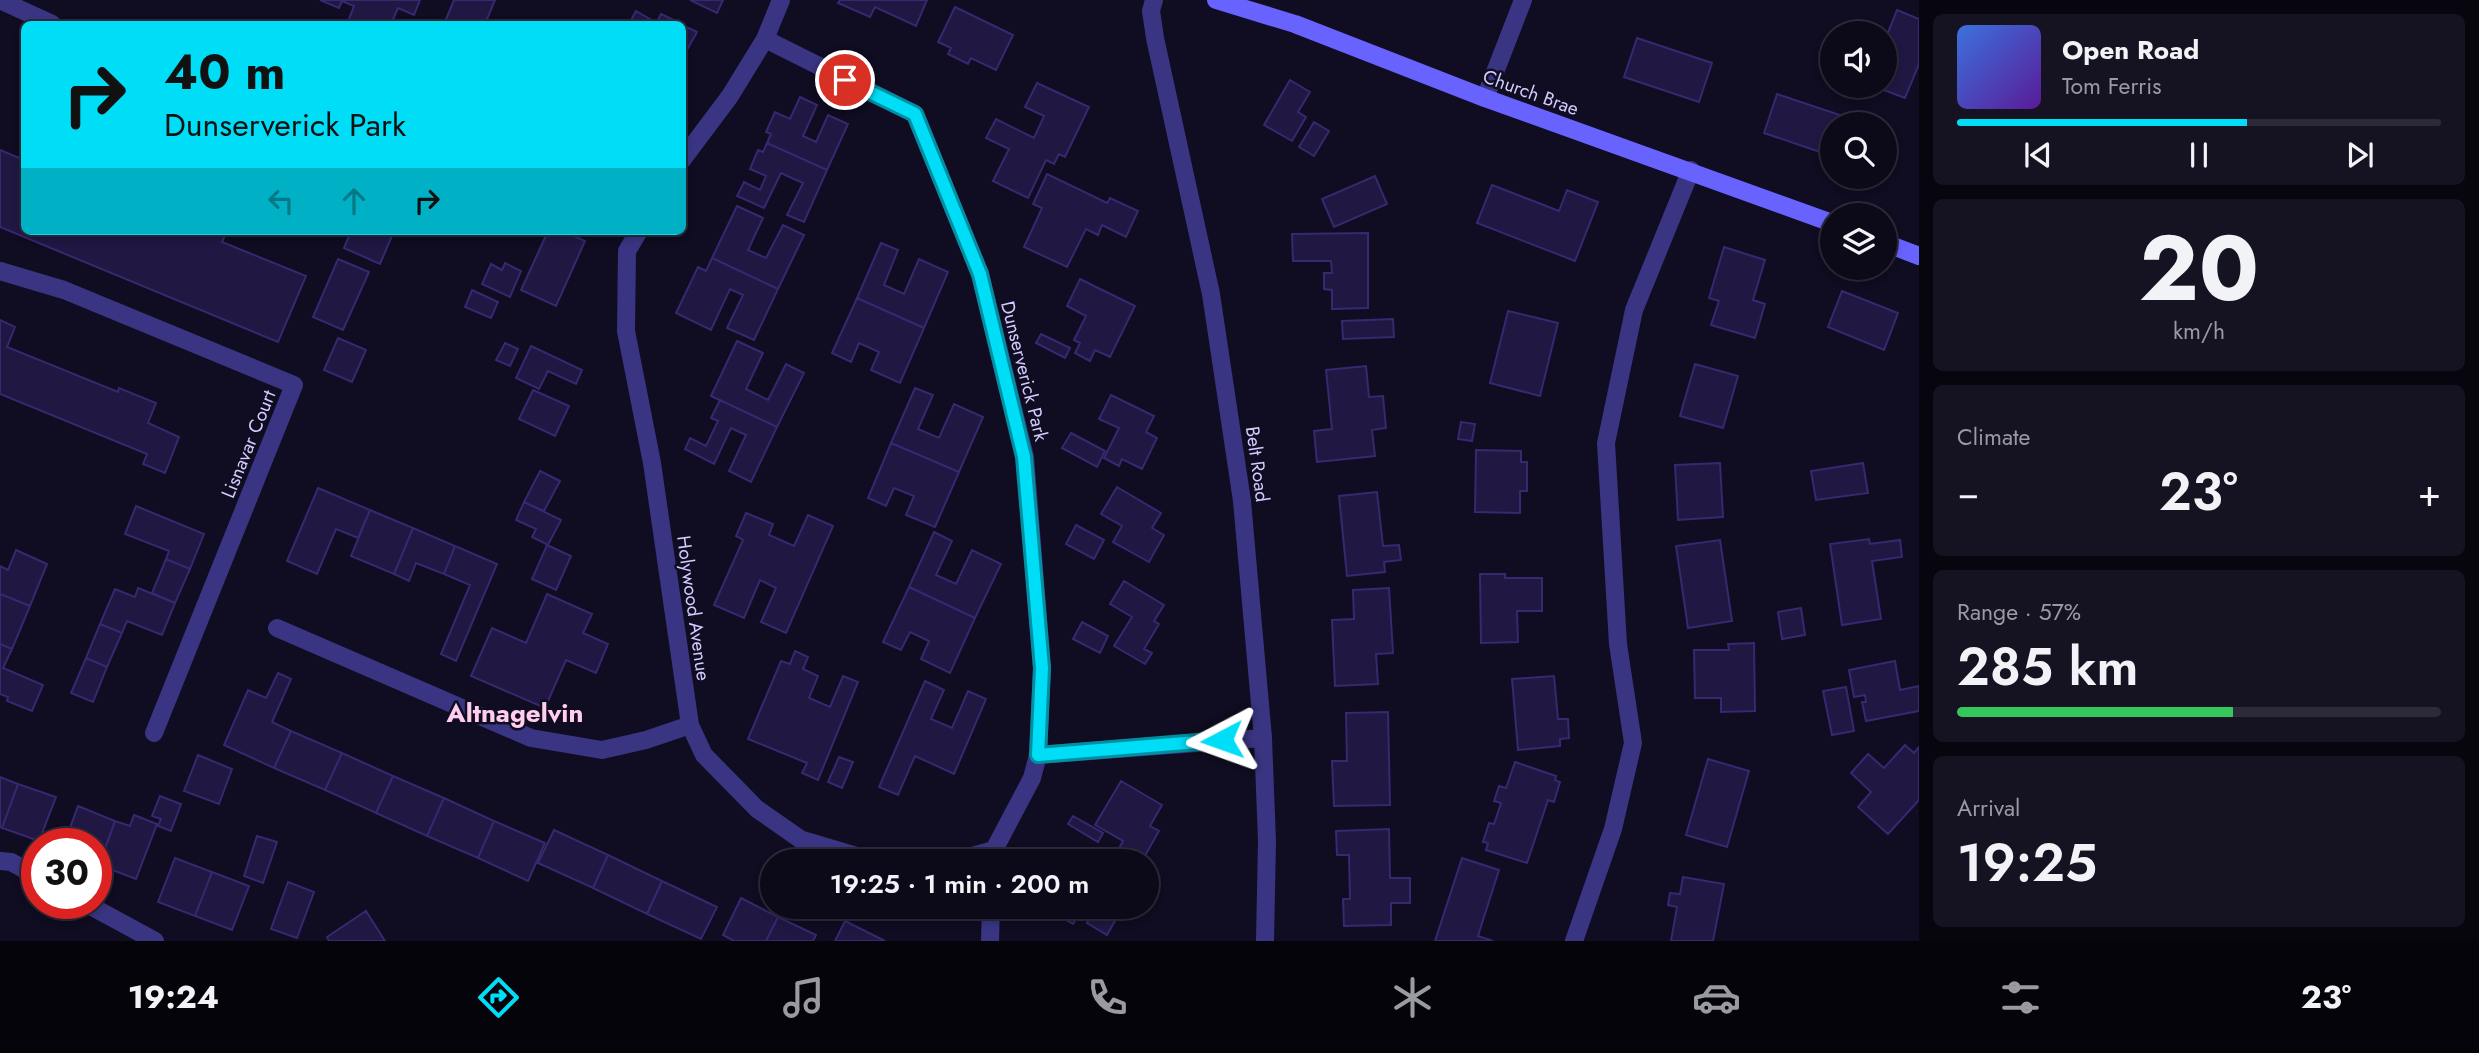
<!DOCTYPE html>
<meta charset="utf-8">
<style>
:root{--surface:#0c0919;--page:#151222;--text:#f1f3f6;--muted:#9a9aa2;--line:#2c2a38;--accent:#00ddf7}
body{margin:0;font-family:Jost,sans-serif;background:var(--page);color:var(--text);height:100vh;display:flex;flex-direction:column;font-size:26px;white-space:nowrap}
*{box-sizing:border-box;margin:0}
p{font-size:23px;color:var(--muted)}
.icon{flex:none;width:38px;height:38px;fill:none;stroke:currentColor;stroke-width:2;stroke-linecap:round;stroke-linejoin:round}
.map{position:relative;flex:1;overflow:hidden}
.side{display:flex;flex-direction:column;gap:14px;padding:14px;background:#07050e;width:560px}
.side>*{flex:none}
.top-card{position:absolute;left:21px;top:21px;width:665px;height:214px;border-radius:10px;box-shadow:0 4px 10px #0003,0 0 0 2px var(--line);background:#00ddf7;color:#111;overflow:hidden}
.fabs{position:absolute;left:1820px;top:21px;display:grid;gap:14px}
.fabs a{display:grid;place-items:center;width:77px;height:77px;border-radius:50%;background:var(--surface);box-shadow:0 4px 10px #0003,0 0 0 2px var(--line);font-size:35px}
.speed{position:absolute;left:21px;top:828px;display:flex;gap:14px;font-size:35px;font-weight:700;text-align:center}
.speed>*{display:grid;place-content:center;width:91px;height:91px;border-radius:50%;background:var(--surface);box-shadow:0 4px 10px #0003,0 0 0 2px var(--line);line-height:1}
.speed .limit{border:10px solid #d22;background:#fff;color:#111}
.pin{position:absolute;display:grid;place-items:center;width:60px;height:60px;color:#fff;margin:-30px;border:4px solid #fff;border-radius:50%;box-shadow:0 2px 7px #0007}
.me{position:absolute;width:77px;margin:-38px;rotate:266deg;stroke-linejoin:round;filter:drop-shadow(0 0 5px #0008)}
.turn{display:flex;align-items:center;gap:24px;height:147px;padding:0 28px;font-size:32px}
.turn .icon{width:91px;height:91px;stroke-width:2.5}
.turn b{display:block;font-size:49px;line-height:60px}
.lanes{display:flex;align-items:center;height:66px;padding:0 28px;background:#0003;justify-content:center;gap:35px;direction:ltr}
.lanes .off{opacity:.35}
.big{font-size:52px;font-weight:600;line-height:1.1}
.side .card{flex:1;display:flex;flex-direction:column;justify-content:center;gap:10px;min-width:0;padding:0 24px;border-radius:10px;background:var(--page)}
.side .dial{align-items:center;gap:0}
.dial b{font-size:91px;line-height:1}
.song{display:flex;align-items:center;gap:21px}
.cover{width:84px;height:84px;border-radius:10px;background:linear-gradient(135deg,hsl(220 70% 55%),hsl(270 70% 35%))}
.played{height:7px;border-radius:4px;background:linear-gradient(90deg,var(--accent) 60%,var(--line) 60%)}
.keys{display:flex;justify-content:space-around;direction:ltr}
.heat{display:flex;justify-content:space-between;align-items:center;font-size:38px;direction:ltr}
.charge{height:10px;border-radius:5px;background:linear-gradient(90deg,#34c759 57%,var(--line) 0)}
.trip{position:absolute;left:760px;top:849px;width:399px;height:70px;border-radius:35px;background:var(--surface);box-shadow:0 4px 10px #0003,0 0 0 2px var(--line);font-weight:600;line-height:70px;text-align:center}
.menu{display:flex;height:112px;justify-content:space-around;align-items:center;background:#05040a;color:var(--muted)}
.menu .icon{width:49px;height:49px}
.menu .active{color:var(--accent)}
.menu b{font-size:32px;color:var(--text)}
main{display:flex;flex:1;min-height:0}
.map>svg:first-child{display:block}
</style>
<main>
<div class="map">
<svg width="1919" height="941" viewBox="0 0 1919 941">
<rect width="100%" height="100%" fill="#100c21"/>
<path fill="#211743" stroke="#372870" stroke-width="2" d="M320,0H420L414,15L398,8L391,24H347L354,6L342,1L339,8Z
M454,0H495L485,24H444Z
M690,0H723L717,13Z
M840,0H927L916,26L875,7L870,17L838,3Z
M955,7L1013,35L996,70L971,58L968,64L948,54L951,48L938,42Z
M1897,10L1919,19V64L1905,98L1873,86H1885V40Z
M636,11L650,19L648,22L652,24H629Z
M661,14L682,24H656Z
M682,25L697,32L682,59Z
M1637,38L1712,63L1699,102L1624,77Z
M1290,80L1310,92L1298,112L1306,117L1292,141L1264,125Z
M1037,83L1089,107L1065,157L1059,154L1054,164L1046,160L1028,198L993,181L1009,149L986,138L996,119L1034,138L1044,116L1025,107Z
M1777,94L1852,119L1850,124H1832V156L1764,133Z
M800,97L817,105L803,136L816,142L828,115L848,124L827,170L767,143L771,134L766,132L775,112L790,119Z
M1314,122L1329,131L1314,156L1299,147Z
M767,143L827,170L804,222L787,215L803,183L781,173L764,208L737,196L744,182L760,190L766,176L750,169L758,150L763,152Z
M0,150L24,160V231H227L222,242L306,276L278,342L0,227Z
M1047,174L1107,203L1110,198L1138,211L1126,237L1102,225L1098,235L1086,229L1067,267L1024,247L1042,208L1033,204Z
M1375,176L1387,204L1334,227L1322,199Z
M1492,185L1559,211L1567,190L1598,202L1575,261L1477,223Z
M737,206L763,218L748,250L766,258L783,225L804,235L778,289L712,258Z
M351,231H394L380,264L344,248Z
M548,231H563L585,241L556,306L521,290Z
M1368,233V308L1332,309V290L1324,289V273H1332L1331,261H1293L1292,234Z
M881,243L898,250L884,285L904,294L919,259L948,272L924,328L857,298Z
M1724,247L1765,260L1753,300L1765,304L1755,338L1711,325L1719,301L1709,298Z
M712,258L778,289L754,340L727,328L743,295L730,289L711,330L676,313L698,267L706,271Z
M338,259L369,272L343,330L313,317Z
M505,263L521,271L510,297L482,284L491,264L502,270Z
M1080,279L1135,306L1110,357L1095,350L1090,361L1075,353L1080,343L1074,340L1086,316L1067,306Z
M472,290L498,302L491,318L465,307Z
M1842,291L1898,313L1884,350L1828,327Z
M857,298L924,328L900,383L871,370L879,352L859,343L851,362L832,353Z
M1508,311L1558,323L1540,396L1490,383Z
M1393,319L1394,337L1343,339L1342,321Z
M0,320L15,327L7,347L118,392L119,388L156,403L148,423L179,437L165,473L143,464L147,454L0,394Z
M1041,334L1070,348L1065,358L1036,343Z
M338,338L366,350L352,382L324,370Z
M737,341L763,353L746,389L768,400L786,364L804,373L777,427L711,396Z
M505,343L518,349L510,366L496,360Z
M531,346L582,370L576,384L548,371L539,389L516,378Z
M1695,364L1738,376L1723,428L1680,416Z
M1366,366L1369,397L1383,396L1386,428L1372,430L1375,456L1317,462L1314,431L1332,429L1326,370Z
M915,388L933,395L918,429L939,438L954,404L983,417L959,472L891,443Z
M533,390L569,406L555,436L519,419Z
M1111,395L1154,416L1146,432L1157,438L1142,469L1122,459L1119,466L1104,458L1119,428L1099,419Z
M720,400L777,427L751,482L729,471L746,435L731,428L714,464L685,449L690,438L706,446L718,421L711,418Z
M1461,422L1475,424L1472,441L1458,439Z
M1071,433L1105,451L1097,467L1062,448Z
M891,443L959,472L935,527L906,515L914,496L894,488L886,506L868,498Z
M1476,450L1521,451V462H1527V491H1520V513L1475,512Z
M1720,463L1723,517L1678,520L1675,465Z
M1863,463L1868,493L1816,500L1811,471Z
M540,471L560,481L544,511L524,502Z
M1117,487L1161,513L1152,528L1164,535L1149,562L1113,542L1122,526L1101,514Z
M318,488L370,510L358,538L336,529L317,574L287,561Z
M1377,492L1383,546L1399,545L1401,560L1384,562L1385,572L1347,576L1339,496Z
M524,502L561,520L548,545L532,537L536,529L516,520Z
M136,506L204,534L190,569L166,559L169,551L125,534Z
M370,510L413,528L394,574L351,556Z
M746,513L773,524L769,535L794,546L808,515L833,526L786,633L761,622L776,588L760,580L744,618L714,605L743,540L736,536Z
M1076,525L1104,540L1094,559L1066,544Z
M413,528L455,546L444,574L416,563L409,581L394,574Z
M934,532L952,541L936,575L956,584L972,550L1001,564L975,618L909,587Z
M1869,539L1870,544L1900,540L1902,557L1872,561L1881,619L1842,625L1830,544Z
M1720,540L1732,621L1688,628L1676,546Z
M547,545L571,556L556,590L532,579Z
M455,546L497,564L456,661L441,654L470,585L444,574Z
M16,550L47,564L30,606L0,594V566L8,570Z
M166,559L190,569L175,603L152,593Z
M1480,574H1505V578H1542V611H1517L1518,642L1481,643Z
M1124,581L1164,605L1154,621L1159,624L1144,649L1152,653L1145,664L1114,646L1132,617L1110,604Z
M909,587L975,618L950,673L921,659L929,641L910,632L901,650L883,642Z
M138,588L175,603L162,635L127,621L122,633L100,624L115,589L135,597Z
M1389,588L1393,653L1376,654L1378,684L1335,686L1332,620L1354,619L1353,590Z
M0,594L30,606L12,649L0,644Z
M547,594L592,614L583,633L608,644L596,673L566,660L545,708L471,676L492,628L526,643Z
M1801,608L1805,635L1782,639L1778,612Z
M1082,622L1108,636L1100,653L1073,639Z
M100,624L122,633L107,667L86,658Z
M1754,643L1755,711L1721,712V698H1695L1694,650H1729L1728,644Z
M0,644L12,649L3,668L43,685L32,711L7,701L8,697L0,694Z
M795,651L808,657L803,669L818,676L809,698L830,707L843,676L858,682L818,780L802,773L807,763L748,739L781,661L790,664Z
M86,658L107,667L93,702L71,693Z
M1895,661L1900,690L1919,686V711L1866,721L1862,702H1866L1865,695L1854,697L1849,670Z
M278,673L291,679L272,722L291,731L274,768L224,745L248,690L266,698Z
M1554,676L1558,719H1568L1569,738L1560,739V746L1518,750L1512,679Z
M925,681L944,690L931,719L952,728L968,691L986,699L954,774L915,756L898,795L879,787Z
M1846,687L1854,731L1832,735L1823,691Z
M1388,712L1390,805L1334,806L1332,761H1347L1346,713Z
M291,731L342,753L325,790L274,768Z
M1905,745L1914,753L1919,747V800L1888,834L1858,807L1871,792L1851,773L1868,754L1884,768Z
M342,753L393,776L376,813L325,790Z
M198,755L232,769L219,804L184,791Z
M839,757L853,762L842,788L828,782Z
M1708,759L1749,771L1727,847L1686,835Z
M1515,762L1556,776L1555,780L1560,782L1554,802L1548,800L1527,863L1486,850L1488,843L1483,842L1489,823L1494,824L1501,803L1494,801L1499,786L1506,788Z
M393,776L444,798L427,836L376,813Z
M0,777L18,784L2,828L0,827Z
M1121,781L1162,805L1150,826L1159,831L1142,861H1123L1115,856L1123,841L1095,825Z
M18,784L56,797L39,841L2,828Z
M160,796L181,804L171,831L158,826L161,819L152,816Z
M444,798L494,821L478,858L427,836Z
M78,806L115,821L99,865L96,864V844H64Z
M134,815L157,824L136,879L99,865L115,821L130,826Z
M1073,816L1103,833L1098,842L1068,824Z
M494,821L545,843L528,881L478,858Z
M1389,829L1390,878H1410V903H1391V925L1344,926L1343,899H1350L1349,855H1337L1336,831Z
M554,830L608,855L593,888L538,863Z
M257,836L277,842L263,883L244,876Z
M608,855L662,881L647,914L593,888Z
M175,858L212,872L195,916L158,902Z
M1462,858L1499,870L1478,936L1493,941H1435Z
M212,872L249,886L232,930L195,916Z
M1683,877L1724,884L1713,941H1671L1677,907L1668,905L1670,893L1680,894Z
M662,881L717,907L701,939L647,914Z
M288,882L314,892L297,938L271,929Z
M741,898L778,917L766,941H734L723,935Z
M1050,906H1073L1081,911L1073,924L1049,910Z
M1097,906H1132L1128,914L1121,910L1107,935L1087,923Z
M366,911L385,941H329L327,937Z
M778,917L816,935L813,941H766Z
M845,921L885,941H835Z"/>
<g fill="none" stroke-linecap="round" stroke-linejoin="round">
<path stroke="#393582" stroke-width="18" d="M0,0L52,24
M765,39L915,114L980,274L1025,457L1042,668L1038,755L1032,778L994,850V861
M1485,98L1523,0
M682,160L730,96L765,39L781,0
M639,231L627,251L626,331L652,463L690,725L704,755L757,809L800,839L857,856L908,861
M0,271L64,290L294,385L154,733
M277,628L531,738L602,750L646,740L690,725
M1038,755L1263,738
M0,861L11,862L37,876
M954,861L994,850
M85,903L155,941
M990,941L991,906
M1574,941L1613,829L1633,743L1618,644L1606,443L1634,310L1691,170"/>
<path stroke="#393582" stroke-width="18" d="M1154,0L1151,11L1155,38L1211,294L1242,501L1263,738L1267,841L1265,941"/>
<path stroke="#6863ff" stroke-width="18" d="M1216,0L1295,24L1485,98L1832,223
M1885,243L1919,256"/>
</g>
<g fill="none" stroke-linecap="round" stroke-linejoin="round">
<defs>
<path id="route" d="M845,80L915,114L980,274L1024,457L1042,668L1038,755L1222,740"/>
</defs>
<use href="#route" stroke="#0090a1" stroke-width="18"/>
<use href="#route" stroke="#00ddf7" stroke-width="12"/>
</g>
<g text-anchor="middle" stroke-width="5" stroke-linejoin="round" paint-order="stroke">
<g font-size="19" fill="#d2ccff" stroke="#100c21">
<text transform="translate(1531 92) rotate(20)" y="7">Church Brae</text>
<text transform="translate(1025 371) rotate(76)" y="7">Dunserverick Park</text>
<text transform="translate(248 444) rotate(-68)" y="7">Lisnavar Court</text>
<text transform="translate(1258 464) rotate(82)" y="7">Belt Road</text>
<text transform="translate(694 608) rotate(82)" y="7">Holywood Avenue</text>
</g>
<g font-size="26" font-weight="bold" fill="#ffceed" stroke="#100c21">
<text x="515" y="722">Altnagelvin</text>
</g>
</g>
</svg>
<div class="fabs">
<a><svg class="icon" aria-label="sound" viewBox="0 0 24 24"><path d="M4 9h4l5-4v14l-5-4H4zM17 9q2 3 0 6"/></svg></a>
<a><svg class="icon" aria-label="search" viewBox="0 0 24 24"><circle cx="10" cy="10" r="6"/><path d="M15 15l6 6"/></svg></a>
<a><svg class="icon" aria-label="layers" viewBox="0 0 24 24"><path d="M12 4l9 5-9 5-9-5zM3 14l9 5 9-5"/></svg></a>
</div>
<div class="speed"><div class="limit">30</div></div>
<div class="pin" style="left:845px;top:80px;background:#d93025"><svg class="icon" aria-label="arrive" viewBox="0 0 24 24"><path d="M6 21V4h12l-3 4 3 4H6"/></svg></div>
<svg class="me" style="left:1222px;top:740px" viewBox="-20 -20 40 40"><path d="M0-17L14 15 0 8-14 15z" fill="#00ddf7" stroke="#fff" stroke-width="4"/></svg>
<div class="trip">19:25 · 1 min · 200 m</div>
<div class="top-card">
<div class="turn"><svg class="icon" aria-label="right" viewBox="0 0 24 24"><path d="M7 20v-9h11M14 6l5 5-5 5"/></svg><div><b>40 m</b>Dunserverick Park</div></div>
<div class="lanes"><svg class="icon off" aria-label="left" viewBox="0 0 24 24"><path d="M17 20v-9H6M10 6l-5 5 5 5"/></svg><svg class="icon off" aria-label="ahead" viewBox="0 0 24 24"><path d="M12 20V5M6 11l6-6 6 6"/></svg><svg class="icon" aria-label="right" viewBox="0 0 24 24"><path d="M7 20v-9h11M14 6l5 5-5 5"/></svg></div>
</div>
</div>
<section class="side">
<div class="card">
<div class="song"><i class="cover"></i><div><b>Open Road</b><p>Tom Ferris</p></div></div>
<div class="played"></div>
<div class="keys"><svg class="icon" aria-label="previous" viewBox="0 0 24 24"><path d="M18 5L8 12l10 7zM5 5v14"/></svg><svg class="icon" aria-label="pause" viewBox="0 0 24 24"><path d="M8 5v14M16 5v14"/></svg><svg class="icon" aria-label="next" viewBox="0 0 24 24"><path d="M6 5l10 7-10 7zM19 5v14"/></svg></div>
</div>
<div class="card dial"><b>20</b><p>km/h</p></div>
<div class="card"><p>Climate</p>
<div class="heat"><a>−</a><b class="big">23°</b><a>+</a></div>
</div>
<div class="card"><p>Range · 57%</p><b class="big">285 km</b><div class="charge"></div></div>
<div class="card"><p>Arrival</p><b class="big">19:25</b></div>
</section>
</main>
<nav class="menu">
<b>19:24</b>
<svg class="icon active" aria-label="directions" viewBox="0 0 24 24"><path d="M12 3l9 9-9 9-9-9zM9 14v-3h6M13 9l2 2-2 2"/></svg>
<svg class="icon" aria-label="music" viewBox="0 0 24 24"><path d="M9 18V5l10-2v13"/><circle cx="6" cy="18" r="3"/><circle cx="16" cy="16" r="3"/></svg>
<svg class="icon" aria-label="phone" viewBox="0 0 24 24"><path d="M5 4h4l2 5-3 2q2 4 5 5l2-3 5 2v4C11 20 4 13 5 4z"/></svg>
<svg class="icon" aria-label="climate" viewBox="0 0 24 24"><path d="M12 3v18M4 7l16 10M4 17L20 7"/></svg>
<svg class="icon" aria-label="car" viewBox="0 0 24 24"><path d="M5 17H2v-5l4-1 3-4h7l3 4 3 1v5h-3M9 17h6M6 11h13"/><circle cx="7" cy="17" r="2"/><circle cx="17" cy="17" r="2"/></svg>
<svg class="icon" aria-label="filters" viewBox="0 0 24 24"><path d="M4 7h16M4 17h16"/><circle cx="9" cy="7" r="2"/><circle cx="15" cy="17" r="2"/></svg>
<b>23°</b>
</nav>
